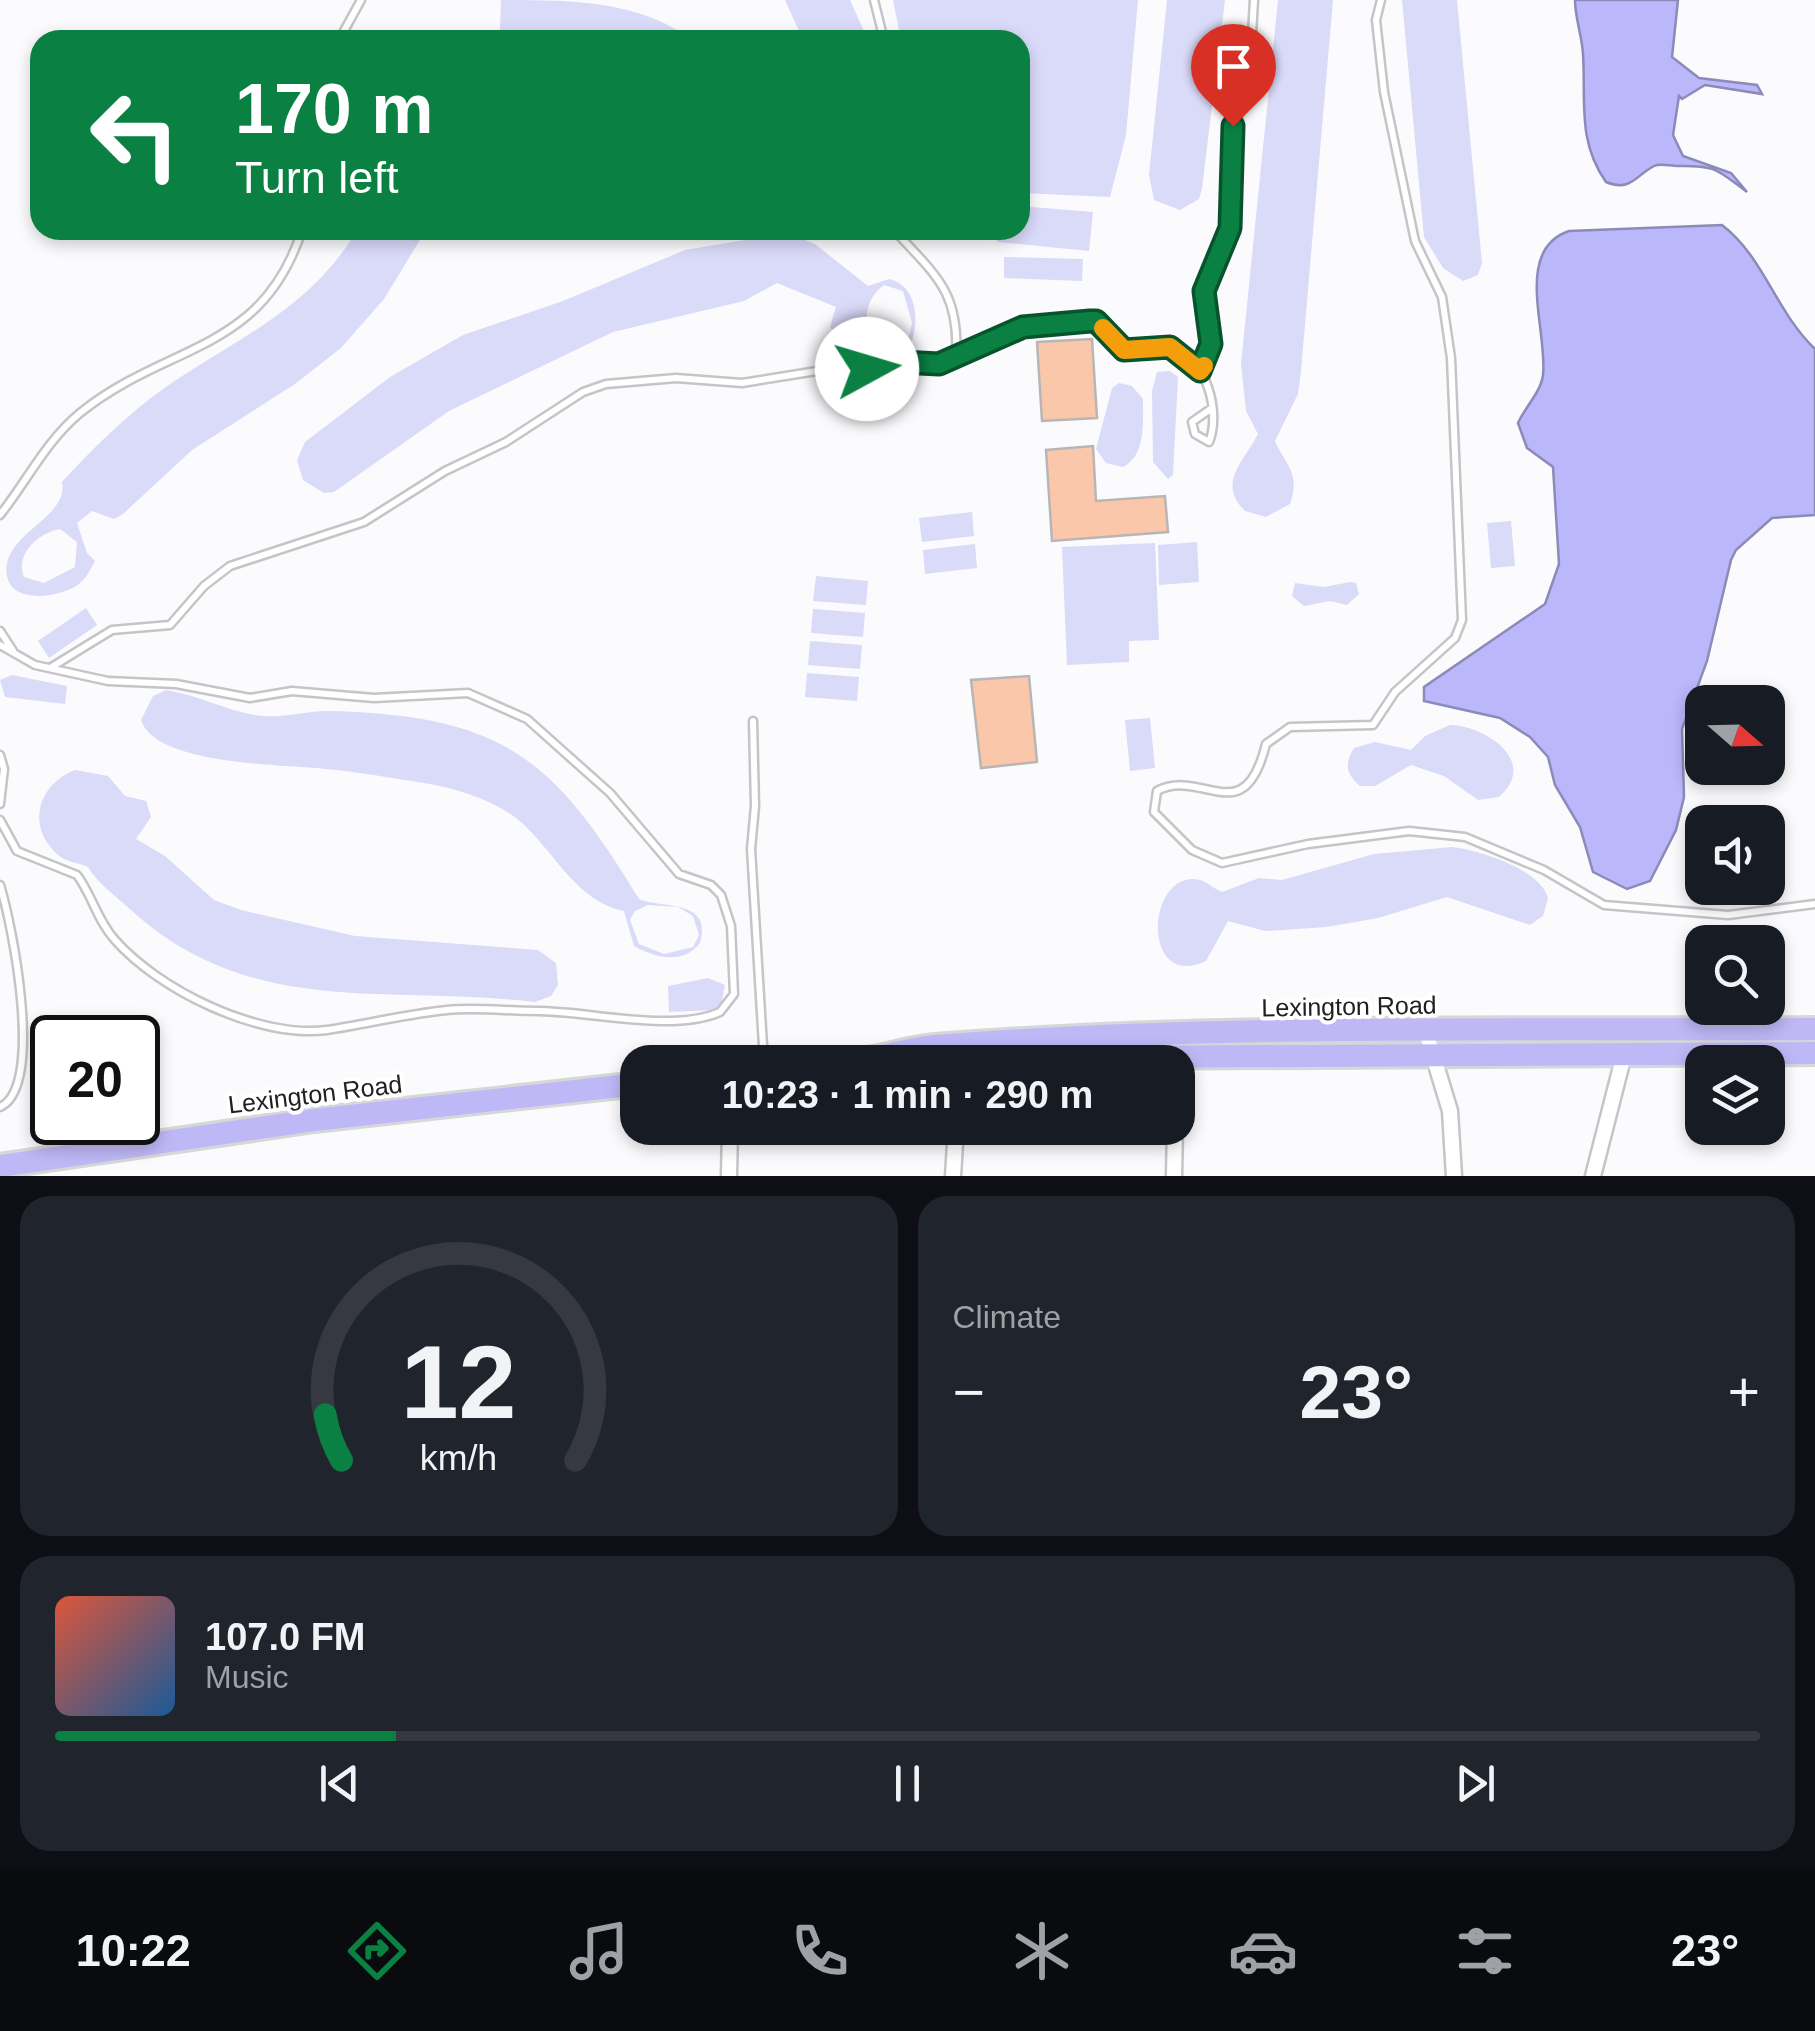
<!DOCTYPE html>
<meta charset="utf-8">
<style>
:root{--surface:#171b24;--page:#20242c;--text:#f1f3f6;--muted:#9ea1a6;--line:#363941;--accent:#0b8043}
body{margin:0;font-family:Helvetica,sans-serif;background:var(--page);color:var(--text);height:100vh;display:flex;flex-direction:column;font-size:38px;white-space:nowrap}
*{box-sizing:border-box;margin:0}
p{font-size:32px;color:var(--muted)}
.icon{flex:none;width:55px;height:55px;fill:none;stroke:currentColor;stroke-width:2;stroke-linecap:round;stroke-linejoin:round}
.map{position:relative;height:1176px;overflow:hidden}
.panel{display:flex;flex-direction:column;gap:20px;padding:20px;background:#0d0f14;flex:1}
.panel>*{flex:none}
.guide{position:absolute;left:30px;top:30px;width:1000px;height:210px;border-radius:30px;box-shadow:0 5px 15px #0003;background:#0b8043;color:#fff;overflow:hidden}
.needle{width:65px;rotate:110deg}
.tools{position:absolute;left:1685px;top:685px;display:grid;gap:20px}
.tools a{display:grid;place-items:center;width:100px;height:100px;border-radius:20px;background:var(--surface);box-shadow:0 5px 15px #0003;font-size:50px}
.speed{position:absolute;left:30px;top:1015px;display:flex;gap:20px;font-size:50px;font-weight:700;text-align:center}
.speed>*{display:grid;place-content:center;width:130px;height:130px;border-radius:50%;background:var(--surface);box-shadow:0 5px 15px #0003;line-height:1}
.speed .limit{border:5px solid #111;border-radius:15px;background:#fff;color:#111}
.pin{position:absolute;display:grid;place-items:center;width:85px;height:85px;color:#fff;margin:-102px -42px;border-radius:50% 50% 50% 0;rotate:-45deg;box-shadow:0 0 10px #0007}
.pin .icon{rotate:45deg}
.me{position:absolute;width:110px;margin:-55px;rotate:84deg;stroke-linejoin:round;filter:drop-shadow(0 0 8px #0008)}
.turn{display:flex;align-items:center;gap:35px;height:210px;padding:0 40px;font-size:45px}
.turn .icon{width:130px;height:130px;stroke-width:2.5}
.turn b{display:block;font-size:70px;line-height:85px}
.big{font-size:75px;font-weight:700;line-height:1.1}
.panel .widget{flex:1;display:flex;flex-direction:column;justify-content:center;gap:15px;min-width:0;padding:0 35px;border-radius:30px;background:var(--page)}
.panel .dial{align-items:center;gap:0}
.dial svg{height:260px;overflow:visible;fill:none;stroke:var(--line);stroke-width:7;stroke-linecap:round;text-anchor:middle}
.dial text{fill:var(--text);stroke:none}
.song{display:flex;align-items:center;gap:30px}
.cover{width:120px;height:120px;border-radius:15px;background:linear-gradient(135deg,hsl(10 70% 55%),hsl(210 70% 35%))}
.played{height:10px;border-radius:5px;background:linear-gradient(90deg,var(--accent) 20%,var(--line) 20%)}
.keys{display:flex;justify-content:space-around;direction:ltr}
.heat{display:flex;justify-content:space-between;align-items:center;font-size:55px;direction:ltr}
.panel .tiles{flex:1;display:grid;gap:20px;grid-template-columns:1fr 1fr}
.widget:last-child{grid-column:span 2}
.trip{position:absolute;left:620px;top:1045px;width:575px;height:100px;border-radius:30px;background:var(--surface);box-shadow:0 5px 15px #0003;font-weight:700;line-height:100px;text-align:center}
.tabs{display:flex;height:160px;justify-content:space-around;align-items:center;background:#090b0e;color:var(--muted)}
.tabs .icon{width:70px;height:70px}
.tabs .current{color:var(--accent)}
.tabs b{font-size:45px;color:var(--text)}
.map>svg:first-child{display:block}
</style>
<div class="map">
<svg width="1815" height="1176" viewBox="0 0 1815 1176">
<rect width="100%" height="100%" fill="#fbfbfe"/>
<path fill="#dadaf9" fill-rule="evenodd" d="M501,0C566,0 642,0 691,40H506L500,29Z
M785,0H850L868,40H803Z
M893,0H1138L1126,135L1110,197L1020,193V40H901Z
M1167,0H1225L1202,188L1199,199L1180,210L1154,200L1149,175Z
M1278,0H1333L1301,371L1298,394L1275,441C1286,466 1301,473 1290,504L1266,517L1245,511C1216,483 1245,460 1258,434L1246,411L1241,364Z
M1402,0H1457L1482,263L1478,275L1463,281L1443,268L1424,237Z
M1020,206L1093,212L1089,251L997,242L998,230H1020Z
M357,230H426L384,299L341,348L295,384L192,450L123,514L114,519L92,511L77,523L87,553L95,561C90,570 86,580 76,586C55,599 0,606 7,563C16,528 68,516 62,482C95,446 135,407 176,380C245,335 314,304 357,230ZM60,529L77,542L75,567L44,583L24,577C15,554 38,533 60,529Z
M787,233L815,244L868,286L889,279C919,286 920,325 909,349L888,359L876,356L864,340L853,348L843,346L830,327L836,307L777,283L744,301L613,332L449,411L334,492L324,493L303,480L297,460L305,442L390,377L463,335L563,301L685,250ZM884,285L903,291L912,323L907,345L891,353L876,349C862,328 863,300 884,285Z
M1004,257L1083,259L1082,281L1004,278Z
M1170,371L1178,377L1173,475L1168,479L1153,462L1152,391L1157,372Z
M1119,383L1132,386L1143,399C1143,421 1146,456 1123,467L1106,463L1096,449L1112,388Z
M972,512L974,536L922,542L919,518Z
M1511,521L1515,566L1491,568L1487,523Z
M1197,542L1199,582L1159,585L1158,545Z
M1155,543L1159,640L1129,641V662L1067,665L1062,547Z
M975,544L977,568L925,574L923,550Z
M816,576L868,581L866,605L813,601Z
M1350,582L1356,583L1359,594L1347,605L1330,601L1304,606L1292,596L1295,583L1324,587Z
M86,608L97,625L49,658L38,641Z
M813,609L865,613L863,637L811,633Z
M810,641L862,645L860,669L808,665Z
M807,673L859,677L857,701L805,697Z
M12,675L67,686L65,704L5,697L0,680Z
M166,690C199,695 230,713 263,716C285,718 309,710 332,711C502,716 553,757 639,899C661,909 713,898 700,943C683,965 656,958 634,946L624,911C574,901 552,846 516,818C491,799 455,788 424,783C392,778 359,772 326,769C285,764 156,766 141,720L153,696ZM648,905L678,907L693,916L699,935L693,947L664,954L639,944L630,920L635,911Z
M1150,718L1155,768L1130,771L1125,720Z
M1450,725C1487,726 1539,762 1499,797L1478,800L1444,776L1411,765L1375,786H1360C1346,774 1344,764 1354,748L1375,742L1411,750L1425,736Z
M75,770L108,776L125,796L146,801L151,817L136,839L165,856L214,900L241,910L355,936L538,950L556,963L558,985L551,996L535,1002C387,984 252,1020 131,910C115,895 100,886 88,867C78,862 67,863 58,855C26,827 37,785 75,770Z
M1452,847C1479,850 1540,869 1548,898L1543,916L1530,925L1447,897L1378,918L1327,927L1265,931L1228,921L1206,961C1143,991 1145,878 1194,879C1205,879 1212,888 1222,892L1259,878L1282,880L1374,854Z
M708,978L725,985L721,1006L713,1010L669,1012L668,986Z"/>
<path fill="#bab7fa" stroke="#8c8ab9" stroke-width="2.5" d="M1575,0H1678L1672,57L1699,78L1757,85L1762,94L1705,85L1682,99L1679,96L1673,135L1683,156L1731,173L1747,192C1717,170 1717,165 1677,166C1670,166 1660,163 1654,166C1635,176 1631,192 1606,182C1577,141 1586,101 1583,54C1582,36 1575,18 1575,0Z
M1722,225C1764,257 1776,312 1815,349V515L1772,518L1736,550L1731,560L1707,661L1682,729L1684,797L1676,830L1650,881L1627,889L1593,872L1580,827L1555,785L1548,757L1530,737L1500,718L1424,701V687L1545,604L1559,564L1553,467L1527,448L1518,423C1525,407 1541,392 1543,375C1548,331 1513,250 1569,231Z"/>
<path fill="#fac7aa" stroke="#b9b5b4" stroke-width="2.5" d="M1092,339L1097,418L1042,421L1037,342Z
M1093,446L1096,501L1165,496L1168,532L1052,541L1046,450Z
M1029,676L1037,762L981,768L971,680Z"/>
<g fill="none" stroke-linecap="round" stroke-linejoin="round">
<defs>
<path id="service" d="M874,0L884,40
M1381,0L1376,20L1384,92L1415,241L1442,297L1451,358L1462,620L1455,638L1395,692L1373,725L1290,727L1266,744C1244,833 1203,767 1157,791L1154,812L1192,850L1222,863L1308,844L1409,831L1465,837L1544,870L1604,905L1728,915L1815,904
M339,40L361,0
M894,230C935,275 960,291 956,358L1023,327L1097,321L1123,350C1139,352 1156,343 1171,347C1207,357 1221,413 1209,442L1195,434L1192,422L1212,408
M1200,371L1211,344L1204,291L1230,228V150L1250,68L1254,0
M0,515C27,481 46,441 80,413C168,342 262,354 302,230
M0,631L13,651
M0,645L35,665L108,681L176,684L250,698L292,691L374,698L468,693L527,719L610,793L679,874L711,885L721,895L731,926L734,994L720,1012C672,1033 589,1011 538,1011C508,1011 476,1007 447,1010C406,1014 367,1024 327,1030C259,1039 159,990 115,940C97,920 92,895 77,875L17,851L0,820
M50,668L112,630L170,625L204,586L230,566L364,522L445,471L506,442L583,392L606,384L676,378L742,383L823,370L939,364L956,358
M753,721L755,806L751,849L764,1062
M0,755L4,769L0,804
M0,885C12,924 45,1087 0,1107"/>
<path id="minor" d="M1426,1032L1450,1111L1454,1176
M729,1176L730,1128
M953,1176L956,1128
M1174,1176L1175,1128
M1593,1176L1625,1051"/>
<path id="primary" d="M846,1062C876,1060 905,1049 935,1046C1227,1023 1522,1031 1815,1029
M960,1062L1118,1057L1815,1053
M0,1166L314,1120L638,1084"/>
</defs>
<use href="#service" stroke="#c5c5c8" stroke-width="11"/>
<use href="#minor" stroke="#c5c5c8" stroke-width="19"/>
<use href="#primary" stroke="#d7d7d7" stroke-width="28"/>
<use href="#service" stroke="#fff" stroke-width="6"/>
<use href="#minor" stroke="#fff" stroke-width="14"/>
<use href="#primary" stroke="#beb8f6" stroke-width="22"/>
</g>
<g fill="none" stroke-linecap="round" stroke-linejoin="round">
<defs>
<path id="route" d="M867,369L901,362L939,364L1023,327L1090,321H1096L1124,350L1170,347L1200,371L1211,344L1204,291L1230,228L1233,126"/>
</defs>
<use href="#route" stroke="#07532c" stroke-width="25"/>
<use href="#route" stroke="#0b8043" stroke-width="18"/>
<path stroke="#f59e0b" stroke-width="18" d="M1103,328L1124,350L1170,347L1200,371L1204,366"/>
</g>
<g text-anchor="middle" stroke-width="8" stroke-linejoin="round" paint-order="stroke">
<g font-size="25" fill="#202021" stroke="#fff">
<text transform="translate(1349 1006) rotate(-1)" y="9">Lexington Road</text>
<text transform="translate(315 1094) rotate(-7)" y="9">Lexington Road</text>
</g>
</g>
</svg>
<div class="tools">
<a><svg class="needle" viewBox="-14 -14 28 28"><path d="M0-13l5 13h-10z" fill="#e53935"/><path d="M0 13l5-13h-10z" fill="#9ea1a6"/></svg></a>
<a><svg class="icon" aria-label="sound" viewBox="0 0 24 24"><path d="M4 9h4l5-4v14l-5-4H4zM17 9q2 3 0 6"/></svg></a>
<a><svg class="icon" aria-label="search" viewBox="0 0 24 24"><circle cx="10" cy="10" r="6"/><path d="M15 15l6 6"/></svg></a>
<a><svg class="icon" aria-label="layers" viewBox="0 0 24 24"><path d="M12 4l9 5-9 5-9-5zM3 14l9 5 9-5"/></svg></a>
</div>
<div class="speed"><div class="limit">20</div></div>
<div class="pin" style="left:1233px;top:126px;background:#d93025"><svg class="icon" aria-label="arrive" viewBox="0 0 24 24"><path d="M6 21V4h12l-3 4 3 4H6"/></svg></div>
<svg class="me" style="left:867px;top:369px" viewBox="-20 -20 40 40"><circle r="19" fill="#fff"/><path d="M0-13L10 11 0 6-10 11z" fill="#0b8043"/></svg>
<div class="trip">10:23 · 1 min · 290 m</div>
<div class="guide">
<div class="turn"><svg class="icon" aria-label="left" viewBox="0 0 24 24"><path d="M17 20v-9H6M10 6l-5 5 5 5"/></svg><div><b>170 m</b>Turn left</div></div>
</div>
</div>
<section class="panel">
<div class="tiles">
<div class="widget dial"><svg viewBox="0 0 100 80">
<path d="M14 69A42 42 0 1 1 86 69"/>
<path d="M14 69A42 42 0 0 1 9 55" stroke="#0b8043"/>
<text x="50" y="56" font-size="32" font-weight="700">12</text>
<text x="50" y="72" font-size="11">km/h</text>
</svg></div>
<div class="widget"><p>Climate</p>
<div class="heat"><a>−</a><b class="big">23°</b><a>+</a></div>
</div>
<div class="widget">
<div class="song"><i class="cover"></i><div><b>107.0 FM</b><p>Music</p></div></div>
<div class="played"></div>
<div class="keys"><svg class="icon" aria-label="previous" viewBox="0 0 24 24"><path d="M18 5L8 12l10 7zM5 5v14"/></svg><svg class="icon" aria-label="pause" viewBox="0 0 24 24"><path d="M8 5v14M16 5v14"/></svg><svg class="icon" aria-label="next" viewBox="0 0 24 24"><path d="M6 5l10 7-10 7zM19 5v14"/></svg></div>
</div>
</div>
</section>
<nav class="tabs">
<b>10:22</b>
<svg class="icon current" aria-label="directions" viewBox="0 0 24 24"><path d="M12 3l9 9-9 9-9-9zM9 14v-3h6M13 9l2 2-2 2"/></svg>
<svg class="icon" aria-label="music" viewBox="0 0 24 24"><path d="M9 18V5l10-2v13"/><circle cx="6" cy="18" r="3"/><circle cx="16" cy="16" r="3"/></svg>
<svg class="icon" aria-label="phone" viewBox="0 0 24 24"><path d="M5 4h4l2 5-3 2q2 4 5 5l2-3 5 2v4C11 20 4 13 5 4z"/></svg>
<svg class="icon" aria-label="climate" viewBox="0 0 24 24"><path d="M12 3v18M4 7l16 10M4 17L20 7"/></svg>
<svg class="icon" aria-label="car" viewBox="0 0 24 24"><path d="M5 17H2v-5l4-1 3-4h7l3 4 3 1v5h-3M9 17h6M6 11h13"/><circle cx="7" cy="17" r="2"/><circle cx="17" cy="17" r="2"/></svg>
<svg class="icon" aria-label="filters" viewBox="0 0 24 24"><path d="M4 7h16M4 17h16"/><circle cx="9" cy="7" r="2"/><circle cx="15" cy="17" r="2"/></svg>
<b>23°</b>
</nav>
